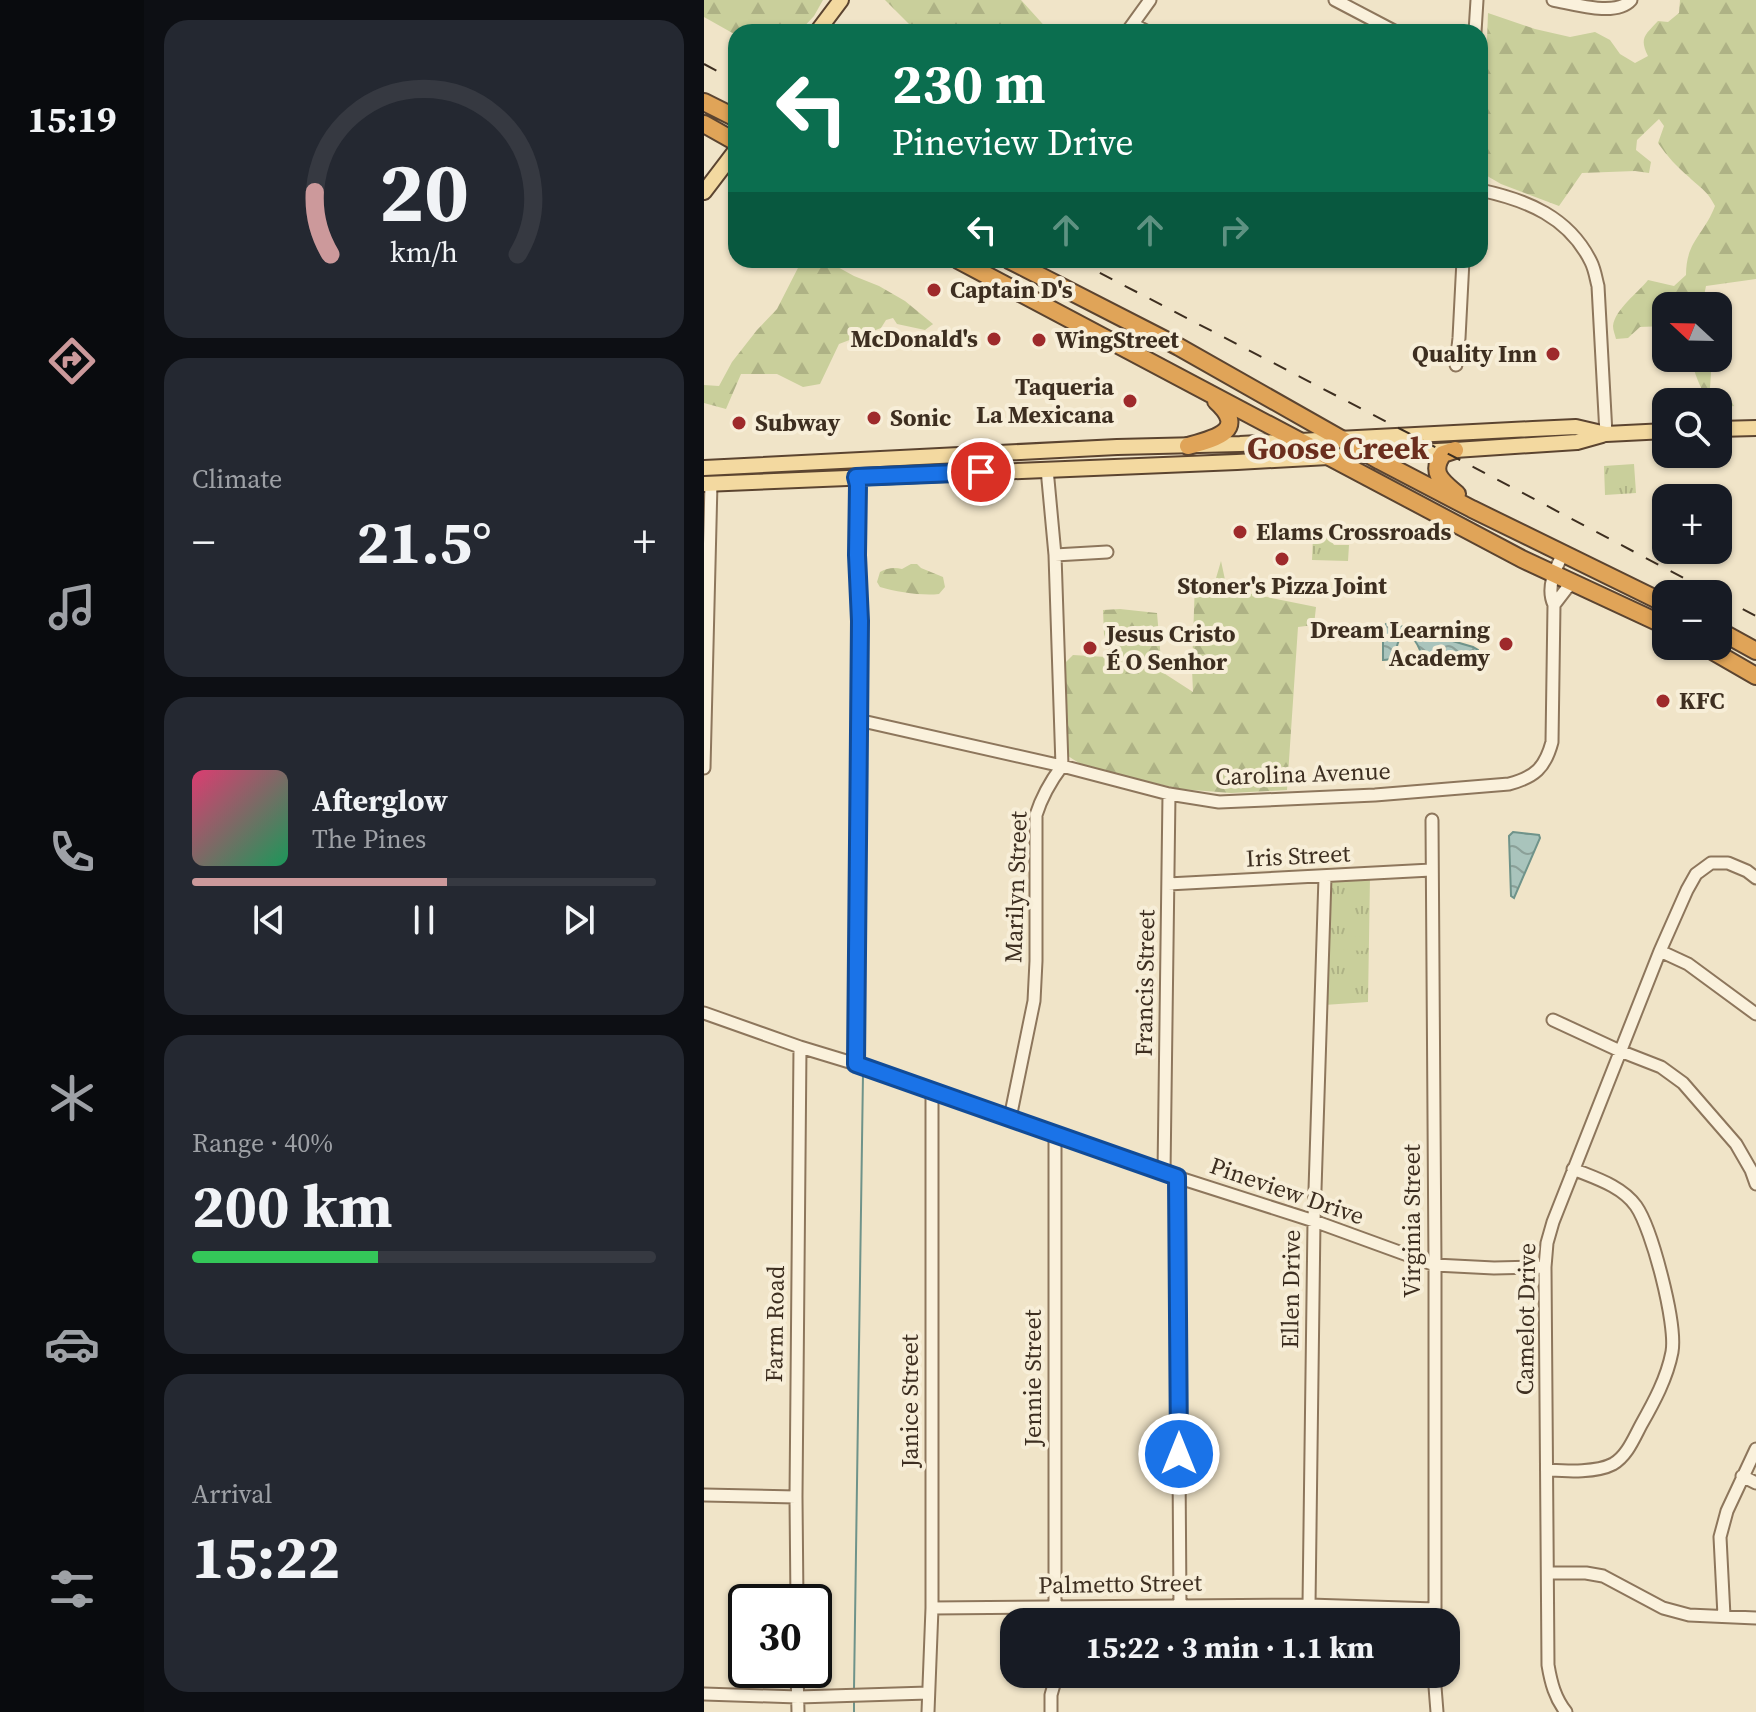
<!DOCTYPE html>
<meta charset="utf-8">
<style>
:root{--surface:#171b24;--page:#242831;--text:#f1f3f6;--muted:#9ea1a6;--line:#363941;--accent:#cc999b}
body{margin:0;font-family:"Source Serif 4",serif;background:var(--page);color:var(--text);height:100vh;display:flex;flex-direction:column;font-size:30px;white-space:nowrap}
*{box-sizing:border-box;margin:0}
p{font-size:26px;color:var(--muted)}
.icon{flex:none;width:44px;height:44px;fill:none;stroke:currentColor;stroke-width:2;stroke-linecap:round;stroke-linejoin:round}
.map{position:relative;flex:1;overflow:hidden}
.sheet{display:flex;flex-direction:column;gap:20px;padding:20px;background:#0d0f14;width:560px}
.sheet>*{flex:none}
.banner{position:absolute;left:24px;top:24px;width:760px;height:244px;border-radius:24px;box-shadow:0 2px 6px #0004;background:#0b6e4f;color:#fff;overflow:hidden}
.needle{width:52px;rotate:292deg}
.fabs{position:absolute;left:948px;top:292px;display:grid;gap:16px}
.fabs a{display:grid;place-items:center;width:80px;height:80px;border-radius:16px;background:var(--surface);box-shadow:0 2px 6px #0004;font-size:40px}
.speed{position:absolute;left:24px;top:1584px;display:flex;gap:16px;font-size:40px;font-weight:700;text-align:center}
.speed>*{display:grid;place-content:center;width:104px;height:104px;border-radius:50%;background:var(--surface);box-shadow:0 2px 6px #0004;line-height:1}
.speed .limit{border:4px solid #111;border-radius:12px;background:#fff;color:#111}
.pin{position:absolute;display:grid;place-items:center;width:68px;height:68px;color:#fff;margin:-34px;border:4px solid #fff;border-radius:50%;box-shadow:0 2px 8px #0007}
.me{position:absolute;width:88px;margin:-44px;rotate:0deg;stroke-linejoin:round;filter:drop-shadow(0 0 6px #0008)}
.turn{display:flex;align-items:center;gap:28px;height:168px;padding:0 32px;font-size:36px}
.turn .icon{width:104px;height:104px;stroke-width:2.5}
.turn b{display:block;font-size:56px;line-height:68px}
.lanes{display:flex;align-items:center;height:76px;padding:0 32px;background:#0003;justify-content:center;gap:40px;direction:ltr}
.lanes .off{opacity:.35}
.big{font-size:60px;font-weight:700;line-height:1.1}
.sheet .widget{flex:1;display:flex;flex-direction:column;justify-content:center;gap:12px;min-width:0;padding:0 28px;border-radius:24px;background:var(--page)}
.sheet .dial{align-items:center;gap:0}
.dial svg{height:208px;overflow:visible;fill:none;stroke:var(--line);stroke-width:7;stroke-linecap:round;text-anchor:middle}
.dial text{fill:var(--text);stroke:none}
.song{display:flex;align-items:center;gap:24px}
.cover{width:96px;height:96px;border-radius:12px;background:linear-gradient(135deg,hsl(340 70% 55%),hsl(150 70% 35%))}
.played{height:8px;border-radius:4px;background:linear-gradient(90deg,var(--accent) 55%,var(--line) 55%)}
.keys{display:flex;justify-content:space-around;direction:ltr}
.heat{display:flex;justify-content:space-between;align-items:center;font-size:44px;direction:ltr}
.charge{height:12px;border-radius:6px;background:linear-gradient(90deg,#34c759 40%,var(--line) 0)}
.trip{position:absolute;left:296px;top:1608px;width:460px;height:80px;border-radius:24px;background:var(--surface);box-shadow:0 2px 6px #0004;font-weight:700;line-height:80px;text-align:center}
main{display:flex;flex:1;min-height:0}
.tabs{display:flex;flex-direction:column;width:144px;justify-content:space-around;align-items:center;background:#090b0e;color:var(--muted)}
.tabs .icon{width:56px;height:56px}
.tabs .active{color:var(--accent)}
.tabs b{font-size:36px;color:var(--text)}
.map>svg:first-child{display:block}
</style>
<main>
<nav class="tabs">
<b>15:19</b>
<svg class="icon active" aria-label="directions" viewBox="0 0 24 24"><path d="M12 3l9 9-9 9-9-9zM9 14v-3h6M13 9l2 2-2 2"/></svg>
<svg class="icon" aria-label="music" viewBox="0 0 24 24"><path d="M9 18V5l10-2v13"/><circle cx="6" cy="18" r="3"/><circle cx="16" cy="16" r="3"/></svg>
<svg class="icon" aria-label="phone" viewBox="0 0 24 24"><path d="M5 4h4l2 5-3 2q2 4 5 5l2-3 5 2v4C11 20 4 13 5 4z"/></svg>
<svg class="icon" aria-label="climate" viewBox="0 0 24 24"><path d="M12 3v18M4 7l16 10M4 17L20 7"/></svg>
<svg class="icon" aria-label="car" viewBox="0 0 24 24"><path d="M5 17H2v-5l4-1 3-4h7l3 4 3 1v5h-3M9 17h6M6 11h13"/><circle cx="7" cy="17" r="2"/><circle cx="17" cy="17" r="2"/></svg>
<svg class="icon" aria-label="filters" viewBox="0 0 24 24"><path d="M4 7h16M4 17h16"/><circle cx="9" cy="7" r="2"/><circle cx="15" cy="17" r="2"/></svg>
</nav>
<section class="sheet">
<div class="widget dial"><svg viewBox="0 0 100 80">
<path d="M14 69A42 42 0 1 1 86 69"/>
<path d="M14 69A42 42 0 0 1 8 45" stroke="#cc999b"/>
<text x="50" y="56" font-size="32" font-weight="700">20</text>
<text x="50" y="72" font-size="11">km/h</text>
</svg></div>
<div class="widget"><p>Climate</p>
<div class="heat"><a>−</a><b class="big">21.5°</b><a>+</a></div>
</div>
<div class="widget">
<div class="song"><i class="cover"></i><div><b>Afterglow</b><p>The Pines</p></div></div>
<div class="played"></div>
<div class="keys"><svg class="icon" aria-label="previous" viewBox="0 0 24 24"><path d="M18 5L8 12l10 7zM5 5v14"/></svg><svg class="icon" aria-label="pause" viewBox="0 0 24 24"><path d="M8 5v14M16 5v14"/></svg><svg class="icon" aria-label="next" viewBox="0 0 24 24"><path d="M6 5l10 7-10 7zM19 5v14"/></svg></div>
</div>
<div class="widget"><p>Range · 40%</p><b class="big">200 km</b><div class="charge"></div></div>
<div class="widget"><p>Arrival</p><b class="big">15:22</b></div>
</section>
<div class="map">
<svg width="1052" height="1712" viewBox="0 0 1052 1712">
<defs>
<pattern id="forest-firs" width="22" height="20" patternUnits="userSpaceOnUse" patternTransform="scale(2)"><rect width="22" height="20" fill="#c9cf9b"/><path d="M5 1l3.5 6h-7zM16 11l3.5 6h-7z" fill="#aeb285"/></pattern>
<pattern id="park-tufts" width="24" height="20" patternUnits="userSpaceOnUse" patternTransform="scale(2)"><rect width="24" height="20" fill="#c9cf9b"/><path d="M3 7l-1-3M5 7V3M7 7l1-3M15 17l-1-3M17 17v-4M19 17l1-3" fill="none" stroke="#aeb285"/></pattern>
<pattern id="water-waves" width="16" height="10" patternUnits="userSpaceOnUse" patternTransform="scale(2)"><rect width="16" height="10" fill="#a9c4bc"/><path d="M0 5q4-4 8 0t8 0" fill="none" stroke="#8ba098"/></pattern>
</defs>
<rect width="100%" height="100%" fill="#f0e4c8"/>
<path fill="url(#forest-firs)" d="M0,0H119L110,16L95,32H32V35L0,17Z
M181,0H317L346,32H213Z
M976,0H1052V279L1002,286L1000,296L1007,303L1013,306H962V326L936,327L924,338L912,339C911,335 909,330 909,326C911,309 934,293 944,280L970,286L982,275C982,241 1000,235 1011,206C1003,190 997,189 985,177C973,167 963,156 954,143L960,126L955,119L933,140L932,150L947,162L945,173L931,171L878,173L855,206L797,184L778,173L784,13L831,29L866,37L891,32L906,40L916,54L931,63L944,56C935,38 941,35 954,21L964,22L975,13Z
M98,260H121L150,276L175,286L201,301L229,324L221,330L193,324L189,318L182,320L177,328L135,344L116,384L99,387L73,374H37L22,409L0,403V385L15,386L28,362L53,330L73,309Z
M988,358H1008L1006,388L1025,397L1030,406L1018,408L1014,406V402L1004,401C997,388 989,373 988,358Z
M517,561L523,589L612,607L610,625L594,627L583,790L527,793L476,789L381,767L361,754V663L369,655L402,657L405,649L400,634L399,610L416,609L453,613L458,672L489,692L488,669L491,581L510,585Z
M207,564H213L217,568L239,577L241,587L235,594C218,596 193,592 176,587L173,582L176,572C183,568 190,567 198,569Z"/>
<path fill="url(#park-tufts)" d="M930,464L932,493L901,495L900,466Z
M609,537H625L630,545H645L644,561L608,560Z
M666,877L664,1002L620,1005L626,879Z"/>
<path fill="#c9cf9b" d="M631,935L661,937L660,951L630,949Z"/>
<path fill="url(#water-waves)" stroke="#6f938a" stroke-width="2" d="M687,623L769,647L774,650L775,655L774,658C766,659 762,658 754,657C743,656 731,663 721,657C713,651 717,643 705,636L695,640C690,651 694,660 679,660V628L682,624Z
M809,832L835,835L836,838L810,898L807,896L805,836Z"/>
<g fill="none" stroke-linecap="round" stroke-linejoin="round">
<path stroke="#6f938a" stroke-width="2" d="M150,1689L159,1074
M150,1712V1702"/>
<defs>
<path id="minor" d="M631,0L692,32
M849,0C871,4 912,17 927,0
M429,24L444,32
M423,32L446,0
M771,32L773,0
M776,190C823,200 865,217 887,262C891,270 892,279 894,286L902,434
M752,365L755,338L759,260
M152,477L154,485L153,555L156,621L152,1064
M351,555L403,552
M850,605L863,588L870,583
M154,720L358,766L465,794L515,802L671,795L805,784C831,777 841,768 848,742L850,605C842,588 851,569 859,554
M0,768L7,483
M728,820L731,1265V1622
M464,884L727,870
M956,951L984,964L1052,1014
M0,1013L96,1047L152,1064L460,1173L610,1221L731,1265L790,1268L841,1267
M849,1020L916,1051L957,1067L979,1083L1032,1144L1047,1170L1052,1184
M306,1118L330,1001L332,961V815C338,796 346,782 358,766L351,555L343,469
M351,1134V1622
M460,1173L465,794
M473,1177L476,1606
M843,1470C862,1471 892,1473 909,1464C923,1456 930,1438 937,1425C950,1402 963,1378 968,1352C973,1324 948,1229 932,1206C918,1186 891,1178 869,1169
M1038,1476L1052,1483
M0,1495L92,1497
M844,1573H882L899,1576L959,1608L985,1615L1052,1618
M93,1602L92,1497L96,1047
M605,1605L610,1221L621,877
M228,1608L605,1605L731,1609
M1020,1616L1016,1537L1023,1511L1052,1449
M93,1670L94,1712
M730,1674L733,1712
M0,1694L94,1697L224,1693
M224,1712L228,1608V1090
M347,1712V1695L353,1674
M862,1712C851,1698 847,1683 844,1665L841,1267L843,1243L849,1222L956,951L983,890L992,874L1007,863H1024L1043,871L1052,878"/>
<path id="major" d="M113,32L137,0
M0,192L32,150
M1014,429L1052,428
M0,468L413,447L536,444L829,429L872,427L902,434L962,431
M0,484L533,462L751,450L873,442L898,435"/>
<path id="highway" d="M0,102L32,118
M0,124L32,142
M254,260L818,559L962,626
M305,260L475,347L676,461L768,509L962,604
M484,446C510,439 545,431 512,401
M751,450L739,454C725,473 739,482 753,494
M1014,630L1052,651
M1000,646L1052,676"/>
</defs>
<use href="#minor" stroke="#8d765c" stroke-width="15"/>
<use href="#major" stroke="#5b4430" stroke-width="18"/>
<use href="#highway" stroke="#5b4430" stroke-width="20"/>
<use href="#minor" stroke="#faf1dc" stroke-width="11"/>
<use href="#major" stroke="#f3d9a0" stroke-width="14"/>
<use href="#highway" stroke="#e0a458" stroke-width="16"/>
<path stroke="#3d2e20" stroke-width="2" stroke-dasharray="14 14" stroke-linecap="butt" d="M0,64L32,81
M371,260L760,462L1010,594
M1014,596L1052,616"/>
</g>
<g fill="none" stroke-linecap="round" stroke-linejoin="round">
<defs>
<path id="route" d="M277,472L152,477L154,485L153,555L156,621L152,1064L473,1177L475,1454"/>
</defs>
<use href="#route" stroke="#114b97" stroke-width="20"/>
<use href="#route" stroke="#1a73e8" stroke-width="14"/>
</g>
<g fill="#9e2a2b" stroke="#f7eed8" stroke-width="3">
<circle cx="230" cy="290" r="8"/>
<circle cx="290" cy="339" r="8"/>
<circle cx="335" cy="340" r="8"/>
<circle cx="849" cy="354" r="8"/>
<circle cx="426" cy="401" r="8"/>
<circle cx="170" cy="418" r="8"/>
<circle cx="35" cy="423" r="8"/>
<circle cx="536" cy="532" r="8"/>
<circle cx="578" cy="559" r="8"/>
<circle cx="802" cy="644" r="8"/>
<circle cx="386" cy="648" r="8"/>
<circle cx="959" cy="701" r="8"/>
</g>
<g text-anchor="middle" stroke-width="8" stroke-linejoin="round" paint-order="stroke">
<g font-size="24" font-weight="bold" fill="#3d2e20" stroke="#f7eed8" text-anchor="start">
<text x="246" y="298">Captain D's</text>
<text x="274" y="347" text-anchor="end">McDonald's</text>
<text x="351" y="348">WingStreet</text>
<text x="833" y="362" text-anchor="end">Quality Inn</text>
<text x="410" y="395" text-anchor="end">Taqueria<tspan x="410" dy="28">La Mexicana</tspan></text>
<text x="186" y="426">Sonic</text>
<text x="51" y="431">Subway</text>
<text x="552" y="540">Elams Crossroads</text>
<text x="578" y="594" text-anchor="middle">Stoner's Pizza Joint</text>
<text x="786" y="638" text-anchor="end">Dream Learning<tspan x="786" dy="28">Academy</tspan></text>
<text x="402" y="642">Jesus Cristo<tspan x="402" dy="28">É O Senhor</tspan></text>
<text x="975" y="709">KFC</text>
</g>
<g font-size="24" fill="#3d2e20" stroke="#f7eed8">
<text transform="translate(599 774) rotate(-2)" y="8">Carolina Avenue</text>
<text transform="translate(594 856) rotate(-3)" y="8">Iris Street</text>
<text transform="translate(312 887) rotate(-88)" y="8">Marilyn Street</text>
<text transform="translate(441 983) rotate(-89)" y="8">Francis Street</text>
<text transform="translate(583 1191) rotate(19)" y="8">Pineview Drive</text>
<text transform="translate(708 1221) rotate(-90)" y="8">Virginia Street</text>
<text transform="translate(587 1289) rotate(-89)" y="8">Ellen Drive</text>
<text transform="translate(822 1319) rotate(-89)" y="8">Camelot Drive</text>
<text transform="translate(71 1324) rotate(-89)" y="8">Farm Road</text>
<text transform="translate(329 1378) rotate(-90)" y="8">Jennie Street</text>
<text transform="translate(206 1401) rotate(-90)" y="8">Janice Street</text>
<text transform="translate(416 1584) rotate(-1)" y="8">Palmetto Street</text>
</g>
<g font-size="32" font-weight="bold" fill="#6b2e1e" stroke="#f7eed8">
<text x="634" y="459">Goose Creek</text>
</g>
</g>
</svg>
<div class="fabs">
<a><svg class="needle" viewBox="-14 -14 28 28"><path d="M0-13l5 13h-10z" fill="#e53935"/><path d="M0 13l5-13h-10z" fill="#9ea1a6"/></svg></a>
<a><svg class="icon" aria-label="search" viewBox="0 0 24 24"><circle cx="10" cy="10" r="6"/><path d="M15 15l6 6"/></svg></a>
<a>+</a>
<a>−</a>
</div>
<div class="speed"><div class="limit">30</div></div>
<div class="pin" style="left:277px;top:472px;background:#d93025"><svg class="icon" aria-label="arrive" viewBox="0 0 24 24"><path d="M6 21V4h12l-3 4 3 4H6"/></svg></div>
<svg class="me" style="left:475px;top:1454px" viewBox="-20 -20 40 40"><circle r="17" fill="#1a73e8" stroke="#fff" stroke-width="3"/><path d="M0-11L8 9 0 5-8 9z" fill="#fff"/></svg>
<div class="trip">15:22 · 3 min · 1.1 km</div>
<div class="banner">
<div class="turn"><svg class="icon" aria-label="left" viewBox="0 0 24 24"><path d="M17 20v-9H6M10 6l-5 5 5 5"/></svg><div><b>230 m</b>Pineview Drive</div></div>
<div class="lanes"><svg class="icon" aria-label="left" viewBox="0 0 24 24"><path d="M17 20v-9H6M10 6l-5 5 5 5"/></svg><svg class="icon off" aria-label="ahead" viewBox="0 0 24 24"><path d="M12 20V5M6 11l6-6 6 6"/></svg><svg class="icon off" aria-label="ahead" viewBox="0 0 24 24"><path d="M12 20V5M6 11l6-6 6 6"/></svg><svg class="icon off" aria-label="right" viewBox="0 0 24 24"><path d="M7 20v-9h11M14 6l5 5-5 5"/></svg></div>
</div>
</div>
</main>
